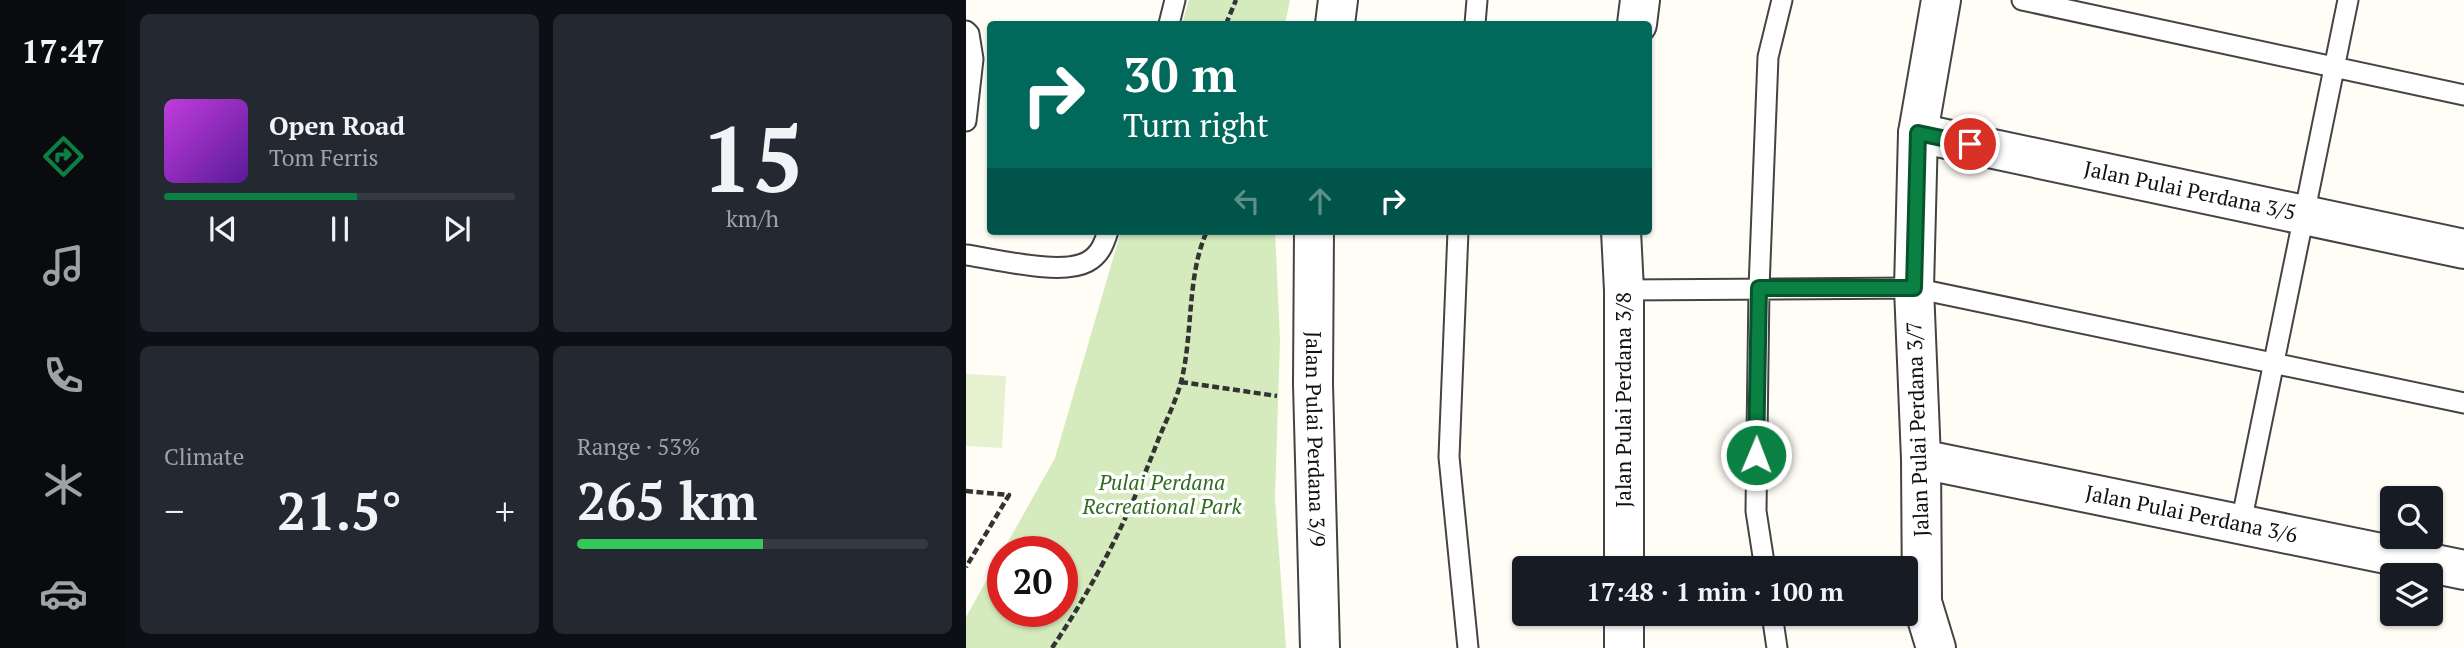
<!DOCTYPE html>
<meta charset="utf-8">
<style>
:root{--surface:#171b24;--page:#242831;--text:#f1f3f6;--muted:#9ea1a6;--line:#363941;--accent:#0b8043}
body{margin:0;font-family:"PT Serif",serif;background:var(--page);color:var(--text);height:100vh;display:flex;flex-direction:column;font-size:26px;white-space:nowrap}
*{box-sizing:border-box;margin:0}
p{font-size:23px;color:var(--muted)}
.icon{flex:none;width:38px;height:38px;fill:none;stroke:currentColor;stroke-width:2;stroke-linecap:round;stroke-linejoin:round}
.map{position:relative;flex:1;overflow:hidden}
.drawer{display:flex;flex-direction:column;gap:14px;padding:14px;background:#0d0f14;width:840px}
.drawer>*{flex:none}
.top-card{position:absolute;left:21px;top:21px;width:665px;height:214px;border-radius:7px;box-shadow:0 2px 5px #0004;background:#00695c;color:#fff;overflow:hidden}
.fabs{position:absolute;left:1414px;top:486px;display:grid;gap:14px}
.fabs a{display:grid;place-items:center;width:63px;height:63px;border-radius:7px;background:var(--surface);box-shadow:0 2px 5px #0004;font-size:35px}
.speed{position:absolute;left:21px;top:536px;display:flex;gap:14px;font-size:35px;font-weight:700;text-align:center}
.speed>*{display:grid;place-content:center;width:91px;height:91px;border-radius:50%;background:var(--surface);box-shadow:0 2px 5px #0004;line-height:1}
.speed .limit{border:10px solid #d22;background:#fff;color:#111}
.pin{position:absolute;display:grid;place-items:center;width:60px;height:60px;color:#fff;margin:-30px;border:4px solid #fff;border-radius:50%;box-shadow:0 2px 7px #0007}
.me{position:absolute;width:77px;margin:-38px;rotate:1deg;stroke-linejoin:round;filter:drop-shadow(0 0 5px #0008)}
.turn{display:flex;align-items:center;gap:24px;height:147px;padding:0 21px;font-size:32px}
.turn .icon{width:91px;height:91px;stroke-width:2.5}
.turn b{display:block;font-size:49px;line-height:60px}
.lanes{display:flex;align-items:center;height:66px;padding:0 21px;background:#0003;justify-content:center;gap:35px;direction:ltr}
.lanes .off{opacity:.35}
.big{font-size:52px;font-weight:600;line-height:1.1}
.drawer .card{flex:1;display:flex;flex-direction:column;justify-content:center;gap:10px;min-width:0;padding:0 24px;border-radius:10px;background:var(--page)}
.drawer .dial{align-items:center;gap:0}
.dial b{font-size:91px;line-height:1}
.song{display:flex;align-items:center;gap:21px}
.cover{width:84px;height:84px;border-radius:10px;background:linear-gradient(135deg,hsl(290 70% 55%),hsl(270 70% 35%))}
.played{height:7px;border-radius:4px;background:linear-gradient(90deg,var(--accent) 55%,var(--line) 55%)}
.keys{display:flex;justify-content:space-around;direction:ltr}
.heat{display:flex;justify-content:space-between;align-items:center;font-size:38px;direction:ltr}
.charge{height:10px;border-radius:5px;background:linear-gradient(90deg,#34c759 53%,var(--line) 0)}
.drawer .tiles{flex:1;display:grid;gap:14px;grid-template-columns:repeat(2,1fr)}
.trip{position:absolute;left:546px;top:556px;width:406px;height:70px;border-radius:7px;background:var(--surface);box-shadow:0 2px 5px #0004;font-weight:600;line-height:70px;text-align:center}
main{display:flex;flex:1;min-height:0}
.menu{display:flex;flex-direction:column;width:126px;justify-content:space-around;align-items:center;background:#090b0e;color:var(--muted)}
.menu .icon{width:49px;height:49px}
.menu .on{color:var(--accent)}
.menu b{font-size:32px;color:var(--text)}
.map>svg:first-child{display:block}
</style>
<main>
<nav class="menu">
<b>17:47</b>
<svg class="icon on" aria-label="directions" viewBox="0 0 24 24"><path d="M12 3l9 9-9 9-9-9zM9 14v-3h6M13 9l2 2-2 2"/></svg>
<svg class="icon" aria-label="music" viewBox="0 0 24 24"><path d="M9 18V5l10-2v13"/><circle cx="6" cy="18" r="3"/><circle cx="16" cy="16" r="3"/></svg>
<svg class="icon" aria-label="phone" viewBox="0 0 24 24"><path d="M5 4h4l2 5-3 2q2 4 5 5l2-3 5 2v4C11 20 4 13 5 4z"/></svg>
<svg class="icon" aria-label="climate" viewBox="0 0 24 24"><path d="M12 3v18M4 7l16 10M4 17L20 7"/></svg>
<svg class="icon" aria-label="car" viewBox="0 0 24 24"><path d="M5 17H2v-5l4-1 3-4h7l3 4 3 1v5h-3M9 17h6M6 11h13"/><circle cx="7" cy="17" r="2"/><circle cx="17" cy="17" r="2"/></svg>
</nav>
<section class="drawer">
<div class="tiles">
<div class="card">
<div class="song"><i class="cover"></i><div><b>Open Road</b><p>Tom Ferris</p></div></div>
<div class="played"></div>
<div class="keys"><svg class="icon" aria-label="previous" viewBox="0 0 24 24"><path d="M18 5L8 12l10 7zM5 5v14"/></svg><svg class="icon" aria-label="pause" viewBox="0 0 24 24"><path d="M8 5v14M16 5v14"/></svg><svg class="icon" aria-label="next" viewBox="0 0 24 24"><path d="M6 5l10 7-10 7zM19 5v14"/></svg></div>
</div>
<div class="card dial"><b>15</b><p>km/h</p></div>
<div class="card"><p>Climate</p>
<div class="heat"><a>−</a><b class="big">21.5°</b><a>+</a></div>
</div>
<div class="card"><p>Range · 53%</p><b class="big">265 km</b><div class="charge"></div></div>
</div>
</section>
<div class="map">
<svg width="1498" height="648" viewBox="0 0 1498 648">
<rect width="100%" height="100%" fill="#fffdf5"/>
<path fill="#d5ebbd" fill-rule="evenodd" d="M223,0H324L319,24H216Z
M155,231H309L314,340L309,498L320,648H0V617L89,458ZM37,551H96V611H37Z"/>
<path fill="#e6f2cf" d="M0,374L40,376L36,448L0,446Z"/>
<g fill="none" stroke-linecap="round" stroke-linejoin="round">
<defs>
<path id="service" d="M1056,0L1498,95
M203,24L209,0
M509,24L511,0
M0,31L3,34L7,59L0,121
M492,231L483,457L502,648
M0,255C30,259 95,276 121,262C134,255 138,244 142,231
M658,290L948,288L1498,403
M1275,523L1382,0
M799,569L790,511L793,288L802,57L816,0
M806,614L811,648"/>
<g id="minor">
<path d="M369,24L372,0"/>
<path d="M671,24L674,0"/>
<path id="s1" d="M952,133L1498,249"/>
<path id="s2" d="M348,231L347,384L354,648"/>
<path d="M655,231L658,290V569"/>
<path id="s3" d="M955,459L1498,570"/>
<path d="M658,614V648"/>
<path d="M970,648L956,602L955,459L948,288L952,133L975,0"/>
</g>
</defs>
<use href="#service" stroke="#444" stroke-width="23"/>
<use href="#minor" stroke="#444" stroke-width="42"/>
<path stroke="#333" stroke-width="4.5" stroke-dasharray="7 3.5" stroke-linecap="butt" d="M260,24L270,0
M215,382L311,396
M0,491L43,495L0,567
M86,648C131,581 162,518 191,443C199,422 211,400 216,378C227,331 221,275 241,231"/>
<use href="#service" stroke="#fff" stroke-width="19"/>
<use href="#minor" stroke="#fff" stroke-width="38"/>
</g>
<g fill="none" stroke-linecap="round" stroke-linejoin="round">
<defs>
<path id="route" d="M790,455L793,288H948L952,133L1004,144"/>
</defs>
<use href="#route" stroke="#07532c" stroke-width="18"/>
<use href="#route" stroke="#0b8043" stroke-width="12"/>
</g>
<g text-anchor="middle" stroke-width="7" stroke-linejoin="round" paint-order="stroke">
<g font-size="21" fill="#111" stroke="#fff">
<text dy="7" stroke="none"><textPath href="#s1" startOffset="278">Jalan Pulai Perdana 3/5</textPath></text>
<text transform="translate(658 400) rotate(-90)" y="7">Jalan Pulai Perdana 3/8</text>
<text transform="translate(952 429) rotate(-92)" y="7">Jalan Pulai Perdana 3/7</text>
<text dy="7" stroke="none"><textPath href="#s2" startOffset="208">Jalan Pulai Perdana 3/9</textPath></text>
<text dy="7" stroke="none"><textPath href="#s3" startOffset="276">Jalan Pulai Perdana 3/6</textPath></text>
</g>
<g font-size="21" font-style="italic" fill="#2f6b1f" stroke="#fff">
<text x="196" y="490">Pulai Perdana<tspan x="196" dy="24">Recreational Park</tspan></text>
</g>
</g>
</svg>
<div class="fabs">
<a><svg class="icon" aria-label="search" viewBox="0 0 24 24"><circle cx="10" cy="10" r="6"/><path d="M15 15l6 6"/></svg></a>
<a><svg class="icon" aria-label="layers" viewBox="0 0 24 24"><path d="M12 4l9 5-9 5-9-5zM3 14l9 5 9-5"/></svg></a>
</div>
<div class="speed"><div class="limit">20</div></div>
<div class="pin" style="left:1004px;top:144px;background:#d93025"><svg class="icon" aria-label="arrive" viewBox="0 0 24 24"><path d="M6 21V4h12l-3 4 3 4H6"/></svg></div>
<svg class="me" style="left:790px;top:455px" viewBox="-20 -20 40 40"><circle r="17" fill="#0b8043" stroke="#fff" stroke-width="3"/><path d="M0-11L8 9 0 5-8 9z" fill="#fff"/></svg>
<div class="trip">17:48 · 1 min · 100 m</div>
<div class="top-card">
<div class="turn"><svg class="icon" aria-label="right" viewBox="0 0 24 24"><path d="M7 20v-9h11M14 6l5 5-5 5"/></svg><div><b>30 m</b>Turn right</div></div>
<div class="lanes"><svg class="icon off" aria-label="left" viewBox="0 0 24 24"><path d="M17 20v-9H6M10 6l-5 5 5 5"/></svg><svg class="icon off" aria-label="ahead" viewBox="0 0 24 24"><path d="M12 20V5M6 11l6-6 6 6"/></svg><svg class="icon" aria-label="right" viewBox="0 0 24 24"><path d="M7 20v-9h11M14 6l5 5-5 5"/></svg></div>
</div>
</div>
</main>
